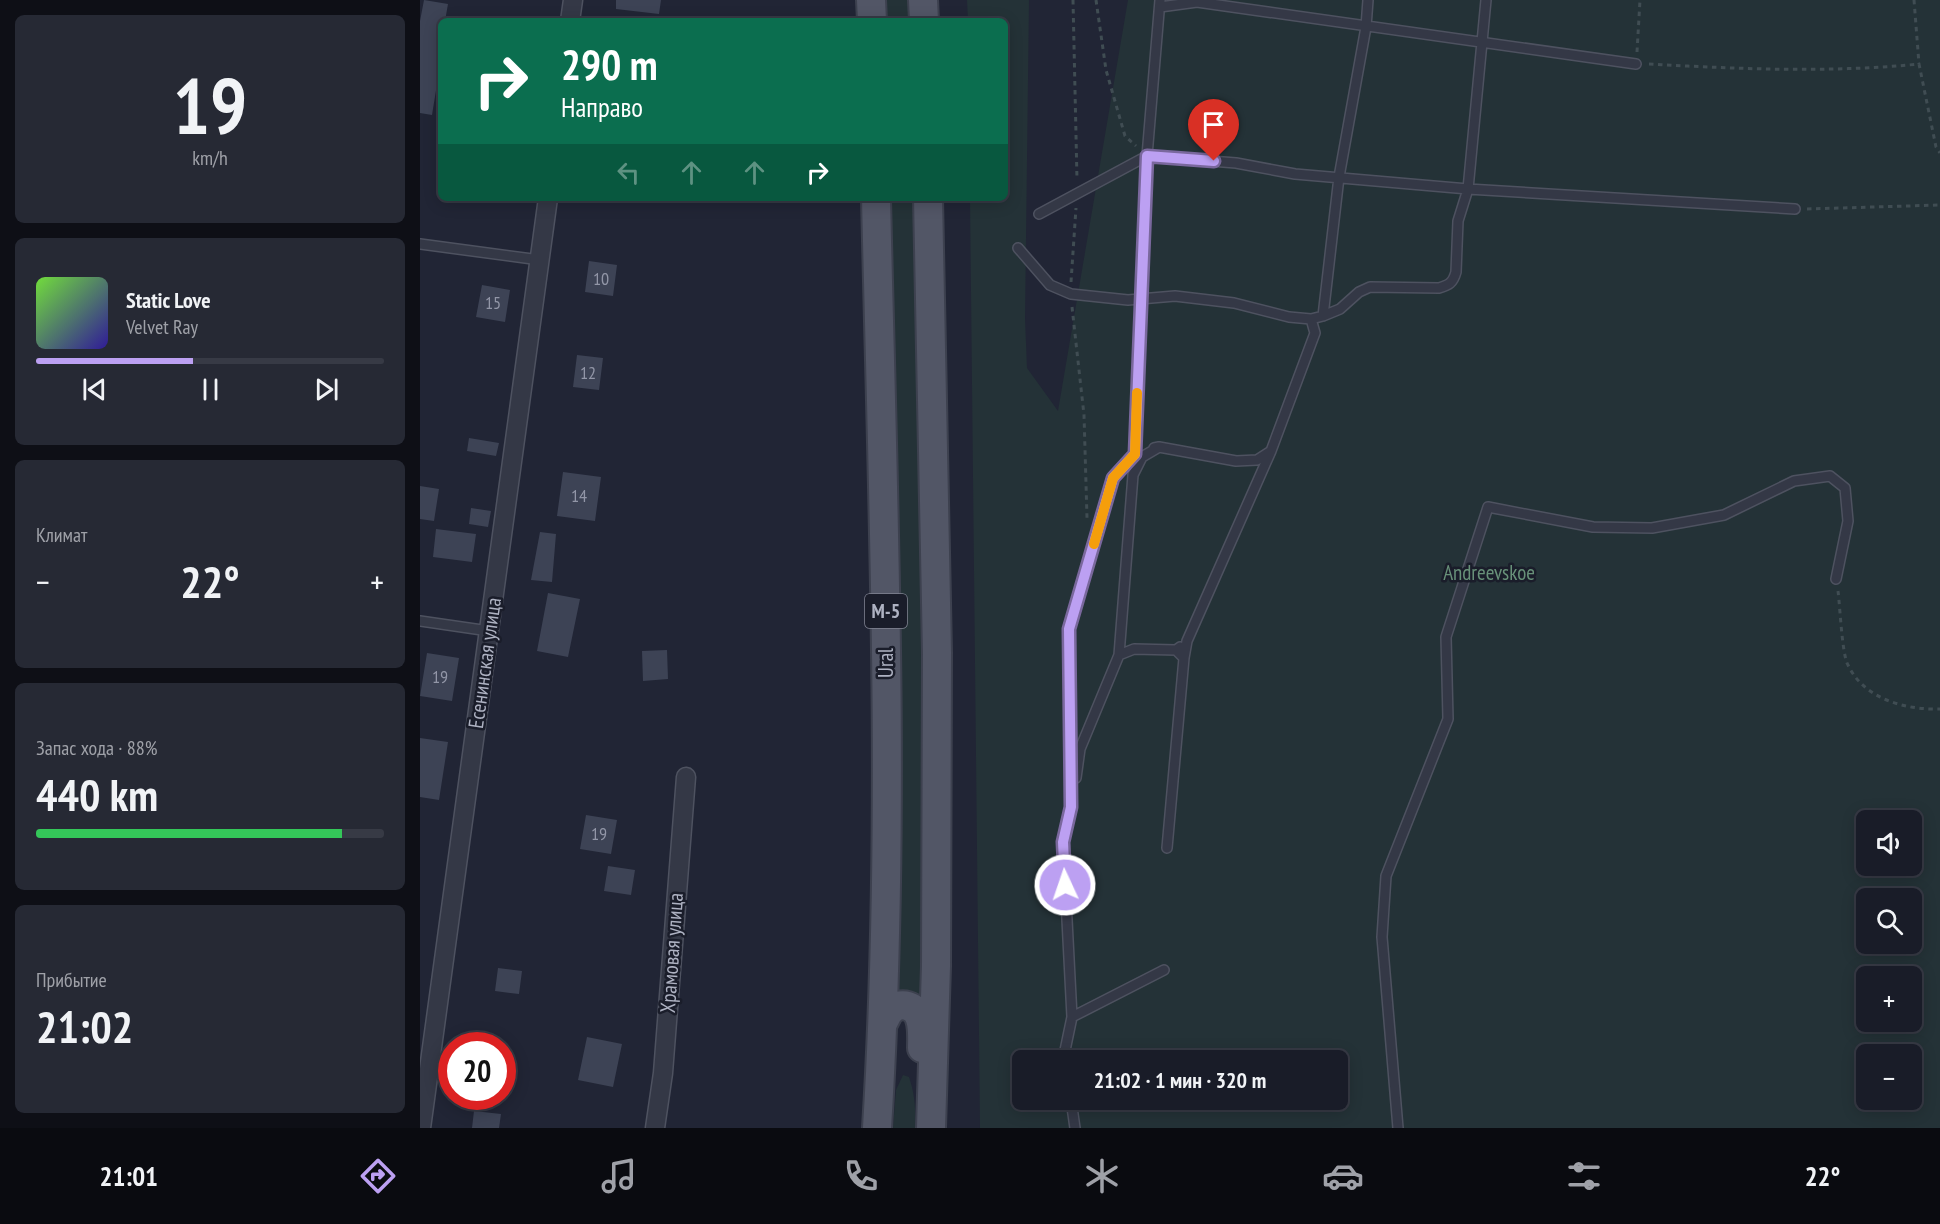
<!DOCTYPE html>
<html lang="ru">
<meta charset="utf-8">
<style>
:root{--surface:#191c28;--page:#262934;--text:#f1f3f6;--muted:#9fa1a8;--line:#373a45;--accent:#bca0f2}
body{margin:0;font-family:"PT Sans Narrow",sans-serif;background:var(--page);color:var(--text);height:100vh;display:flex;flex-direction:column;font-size:22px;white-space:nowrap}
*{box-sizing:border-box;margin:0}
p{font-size:20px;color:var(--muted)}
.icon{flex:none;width:33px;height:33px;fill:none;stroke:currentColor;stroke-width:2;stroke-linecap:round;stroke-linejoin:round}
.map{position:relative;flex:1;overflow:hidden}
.side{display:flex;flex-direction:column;gap:15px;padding:15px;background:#0e0f16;width:420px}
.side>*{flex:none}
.hud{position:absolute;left:18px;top:18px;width:570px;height:183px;border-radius:9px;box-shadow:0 3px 15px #0003,0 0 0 2px var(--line);background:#0b6e4f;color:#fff;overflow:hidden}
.buttons{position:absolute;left:1436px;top:810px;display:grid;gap:12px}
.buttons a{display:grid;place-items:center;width:66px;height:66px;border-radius:9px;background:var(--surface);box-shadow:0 3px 15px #0003,0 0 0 2px var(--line);font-size:30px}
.speed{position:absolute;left:18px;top:1032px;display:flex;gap:12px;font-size:30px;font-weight:700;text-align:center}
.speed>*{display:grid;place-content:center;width:78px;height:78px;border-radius:50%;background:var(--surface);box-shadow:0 3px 15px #0003,0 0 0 2px var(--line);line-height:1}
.speed .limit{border:9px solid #d22;background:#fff;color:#111}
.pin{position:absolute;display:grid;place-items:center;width:51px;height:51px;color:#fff;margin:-62px -26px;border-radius:50% 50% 50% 0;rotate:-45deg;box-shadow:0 0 6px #0007}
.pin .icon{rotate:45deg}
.me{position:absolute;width:66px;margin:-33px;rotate:357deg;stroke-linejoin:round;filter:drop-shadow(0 0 4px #0008)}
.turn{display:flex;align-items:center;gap:21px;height:126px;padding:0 24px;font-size:27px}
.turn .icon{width:78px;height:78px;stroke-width:2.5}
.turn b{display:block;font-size:42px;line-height:51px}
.lanes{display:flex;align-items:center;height:57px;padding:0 24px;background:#0003;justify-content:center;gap:30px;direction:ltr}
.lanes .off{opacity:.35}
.big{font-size:45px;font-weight:700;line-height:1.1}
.side .card{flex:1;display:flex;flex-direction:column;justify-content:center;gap:9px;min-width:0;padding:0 21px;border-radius:9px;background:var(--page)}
.side .dial{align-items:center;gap:0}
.dial b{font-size:78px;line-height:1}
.song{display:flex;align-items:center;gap:18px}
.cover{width:72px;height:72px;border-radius:9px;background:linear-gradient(135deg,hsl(100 70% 55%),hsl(250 70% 35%))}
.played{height:6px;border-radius:3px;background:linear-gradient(90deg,var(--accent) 45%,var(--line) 45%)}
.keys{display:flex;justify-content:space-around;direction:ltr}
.heat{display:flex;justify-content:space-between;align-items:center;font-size:33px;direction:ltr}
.charge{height:9px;border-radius:4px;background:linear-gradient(90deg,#34c759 88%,var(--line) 0)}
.trip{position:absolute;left:592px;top:1050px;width:336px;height:60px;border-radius:9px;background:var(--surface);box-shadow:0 3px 15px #0003,0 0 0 2px var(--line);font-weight:700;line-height:60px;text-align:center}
.tab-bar{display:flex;height:96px;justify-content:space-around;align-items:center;background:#0a0b10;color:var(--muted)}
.tab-bar .icon{width:42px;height:42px}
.tab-bar .current{color:var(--accent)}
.tab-bar b{font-size:27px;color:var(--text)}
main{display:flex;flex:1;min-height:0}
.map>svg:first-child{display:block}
</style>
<main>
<section class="side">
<div class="card dial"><b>19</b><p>km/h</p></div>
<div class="card">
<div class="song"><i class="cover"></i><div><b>Static Love</b><p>Velvet Ray</p></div></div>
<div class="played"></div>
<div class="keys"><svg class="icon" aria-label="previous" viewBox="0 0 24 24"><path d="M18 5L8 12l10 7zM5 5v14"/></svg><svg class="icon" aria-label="pause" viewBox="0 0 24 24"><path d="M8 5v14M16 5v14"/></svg><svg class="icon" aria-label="next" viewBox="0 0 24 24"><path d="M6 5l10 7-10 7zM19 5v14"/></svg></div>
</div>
<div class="card"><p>Климат</p>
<div class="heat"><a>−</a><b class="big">22°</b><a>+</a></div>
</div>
<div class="card"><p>Запас хода · 88%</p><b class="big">440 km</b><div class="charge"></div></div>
<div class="card"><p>Прибытие</p><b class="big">21:02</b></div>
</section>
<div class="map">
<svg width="1520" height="1128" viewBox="0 0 1520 1128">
<rect width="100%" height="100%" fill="#212535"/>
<path fill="#243237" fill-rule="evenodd" d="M463,0H493V21H464Z
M547,0H609L605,319L607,368L638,411L708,0H1520V1128H560L550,198H585V21H548ZM1446,820H1491V866H1446ZM1446,898H1491V944H1446ZM1446,976H1491V1022H1446ZM1446,1054H1491V1100H1446ZM603,1060H918V1100H603Z
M469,198H497L505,980L498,998L480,996L475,976Z
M483,1075L489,1077C495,1095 496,1110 495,1128H473L476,1090Z"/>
<path fill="#3d4355" d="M4,0L28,4L25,21H21V72H19L12,115L0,113V21Z
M196,0H241L239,14L196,9Z
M169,261L197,265L193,296L165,292Z
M62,285L90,290L85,322L56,317Z
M157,355L183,358L179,390L153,387Z
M49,438L79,443L76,456L47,451Z
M143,472L181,477L175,521L137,516Z
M0,486L19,489L14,521L0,519Z
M51,508L71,511L68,527L49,524Z
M16,529L56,534L52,562L13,557Z
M120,532L136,534L132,582L111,580Z
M128,593L160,599L148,657L117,651Z
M247,650L248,679L223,681L222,651Z
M7,653L39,658L32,701L0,696Z
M0,738L28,742L19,800L0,797Z
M166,815L197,820L191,854L160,849Z
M188,866L215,870L211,895L184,891Z
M78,968L102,971L99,994L75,991Z
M167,1037L202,1044L193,1087L158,1080Z
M54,1111L81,1114L79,1128H52Z"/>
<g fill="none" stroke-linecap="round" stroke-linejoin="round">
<defs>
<path id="service" d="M740,7L777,2L1216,64
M619,214L727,156L816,163L875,174L1048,189L1375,209
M0,244L120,260
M598,248L630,285L651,294L708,300L755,296L814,303L869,317L891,319L903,316L920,309L939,292L950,287L1019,288C1029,285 1033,283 1036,272L1038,221L1048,189L1066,0
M903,316L919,177L946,27L948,0
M734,448L739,447L816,461L837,460L851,451
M0,621L69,631
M699,655L714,649L756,650L760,647
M764,658L767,641L851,451L895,333L891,319
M656,778L660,749L699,655L713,475L722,457L739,447
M747,848L764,658L756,650
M652,1017L744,970
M643,1060L652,1017L643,842L652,807L649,629L693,478L715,454L727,156L740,0
M651,1100L655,1128
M978,1128L962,937L966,876L1028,719L1026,637L1068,507L1173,527L1232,528L1304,515L1374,481L1410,476L1425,488L1428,521L1416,579"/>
<path id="minor" d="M150,21L153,0
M1,1128L128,198
M235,1128L243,1073L266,777"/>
<path id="primary" d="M451,0L452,21
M503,0L504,21
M456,198C463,508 476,818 457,1128
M508,198L517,653L516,966L511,1128
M463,1023C465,1020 467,1014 470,1011C480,1000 497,1006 500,1019C503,1028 502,1039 502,1048"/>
</defs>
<use href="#service" stroke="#4e5260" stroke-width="12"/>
<use href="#minor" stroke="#4e5260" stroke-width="21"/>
<use href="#primary" stroke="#3d414f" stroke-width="32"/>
<path stroke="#404d53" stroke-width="3" stroke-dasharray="4.5 4.5" stroke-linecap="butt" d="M653,0L657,180
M676,0L686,70L705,136L716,146
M1494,0L1499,64
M1217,52L1220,0
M1229,64C1319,69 1409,73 1499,64L1516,147L1520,153
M1387,209L1520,205
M651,282L656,208
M652,307L664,415L667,518
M1418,591C1420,606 1422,655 1428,665C1444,699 1485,710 1520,709"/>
<use href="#service" stroke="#343846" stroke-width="9"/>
<use href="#minor" stroke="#343846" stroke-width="18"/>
<use href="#primary" stroke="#525666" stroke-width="28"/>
</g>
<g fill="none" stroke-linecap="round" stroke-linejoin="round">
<defs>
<path id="route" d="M645,885L643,842L651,807L649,629L693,478L715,454L727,156L794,161"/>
</defs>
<use href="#route" stroke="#7a689d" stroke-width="15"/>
<use href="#route" stroke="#bca0f2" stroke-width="10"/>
<path stroke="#f59e0b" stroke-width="10" d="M674,544L693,478L715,454L717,393"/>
</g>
<g text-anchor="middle" stroke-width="5" stroke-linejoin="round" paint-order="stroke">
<g font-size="18" fill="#9296a7">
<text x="181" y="285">10</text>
<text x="73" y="309">15</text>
<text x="168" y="379">12</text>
<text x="159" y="502">14</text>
<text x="20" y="683">19</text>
<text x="179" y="840">19</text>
</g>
<rect fill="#1a1d2a" stroke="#828594" stroke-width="1.5" x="445" y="594" width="42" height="34" rx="4.5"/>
<g font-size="20" font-weight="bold" fill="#aeb2c2">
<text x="466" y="618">М-5</text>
</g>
<g font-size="21" fill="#689179" stroke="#1a1d2a">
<text x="1069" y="580">Andreevskoe</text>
</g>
<g font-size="21" fill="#aeb2c2" stroke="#1a1d2a">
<text transform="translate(65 663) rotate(-82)" y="7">Есенинская улица</text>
<text transform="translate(466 663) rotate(-90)" y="7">Ural</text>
<text transform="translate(252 953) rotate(-86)" y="7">Храмовая улица</text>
</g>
</g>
</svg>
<div class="buttons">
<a><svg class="icon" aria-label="sound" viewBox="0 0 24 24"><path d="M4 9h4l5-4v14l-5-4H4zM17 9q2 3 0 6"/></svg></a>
<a><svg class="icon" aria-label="search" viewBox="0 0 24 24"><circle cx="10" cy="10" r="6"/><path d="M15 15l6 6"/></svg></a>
<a>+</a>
<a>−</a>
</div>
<div class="speed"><div class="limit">20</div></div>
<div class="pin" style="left:794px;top:161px;background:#d93025"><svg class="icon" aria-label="arrive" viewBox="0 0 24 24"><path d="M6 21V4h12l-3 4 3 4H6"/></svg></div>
<svg class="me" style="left:645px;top:885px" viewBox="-20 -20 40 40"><circle r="17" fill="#bca0f2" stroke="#fff" stroke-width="3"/><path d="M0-11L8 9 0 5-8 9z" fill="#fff"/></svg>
<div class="trip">21:02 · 1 мин · 320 m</div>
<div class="hud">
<div class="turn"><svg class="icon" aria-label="right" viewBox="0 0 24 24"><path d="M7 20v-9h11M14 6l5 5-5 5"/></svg><div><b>290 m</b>Направо</div></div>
<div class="lanes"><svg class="icon off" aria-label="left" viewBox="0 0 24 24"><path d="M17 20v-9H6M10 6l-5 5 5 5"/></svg><svg class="icon off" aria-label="ahead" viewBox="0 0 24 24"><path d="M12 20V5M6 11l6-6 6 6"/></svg><svg class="icon off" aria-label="ahead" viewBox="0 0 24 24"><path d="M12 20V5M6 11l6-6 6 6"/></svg><svg class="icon" aria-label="right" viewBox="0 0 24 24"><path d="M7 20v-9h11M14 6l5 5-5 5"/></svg></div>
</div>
</div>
</main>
<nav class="tab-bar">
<b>21:01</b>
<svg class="icon current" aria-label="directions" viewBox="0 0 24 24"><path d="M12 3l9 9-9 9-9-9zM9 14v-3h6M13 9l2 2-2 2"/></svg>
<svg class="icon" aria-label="music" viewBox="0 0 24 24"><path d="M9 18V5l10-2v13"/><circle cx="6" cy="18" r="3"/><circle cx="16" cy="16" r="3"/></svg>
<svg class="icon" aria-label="phone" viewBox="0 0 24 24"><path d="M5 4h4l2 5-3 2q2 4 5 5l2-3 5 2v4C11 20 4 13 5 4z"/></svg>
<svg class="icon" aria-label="climate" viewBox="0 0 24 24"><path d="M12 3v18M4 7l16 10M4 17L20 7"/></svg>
<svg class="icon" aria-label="car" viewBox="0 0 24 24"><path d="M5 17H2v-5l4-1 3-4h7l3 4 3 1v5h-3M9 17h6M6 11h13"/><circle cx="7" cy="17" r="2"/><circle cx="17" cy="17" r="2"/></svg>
<svg class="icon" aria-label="filters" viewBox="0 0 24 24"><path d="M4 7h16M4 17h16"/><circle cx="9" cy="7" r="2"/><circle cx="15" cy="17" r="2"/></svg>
<b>22°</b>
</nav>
